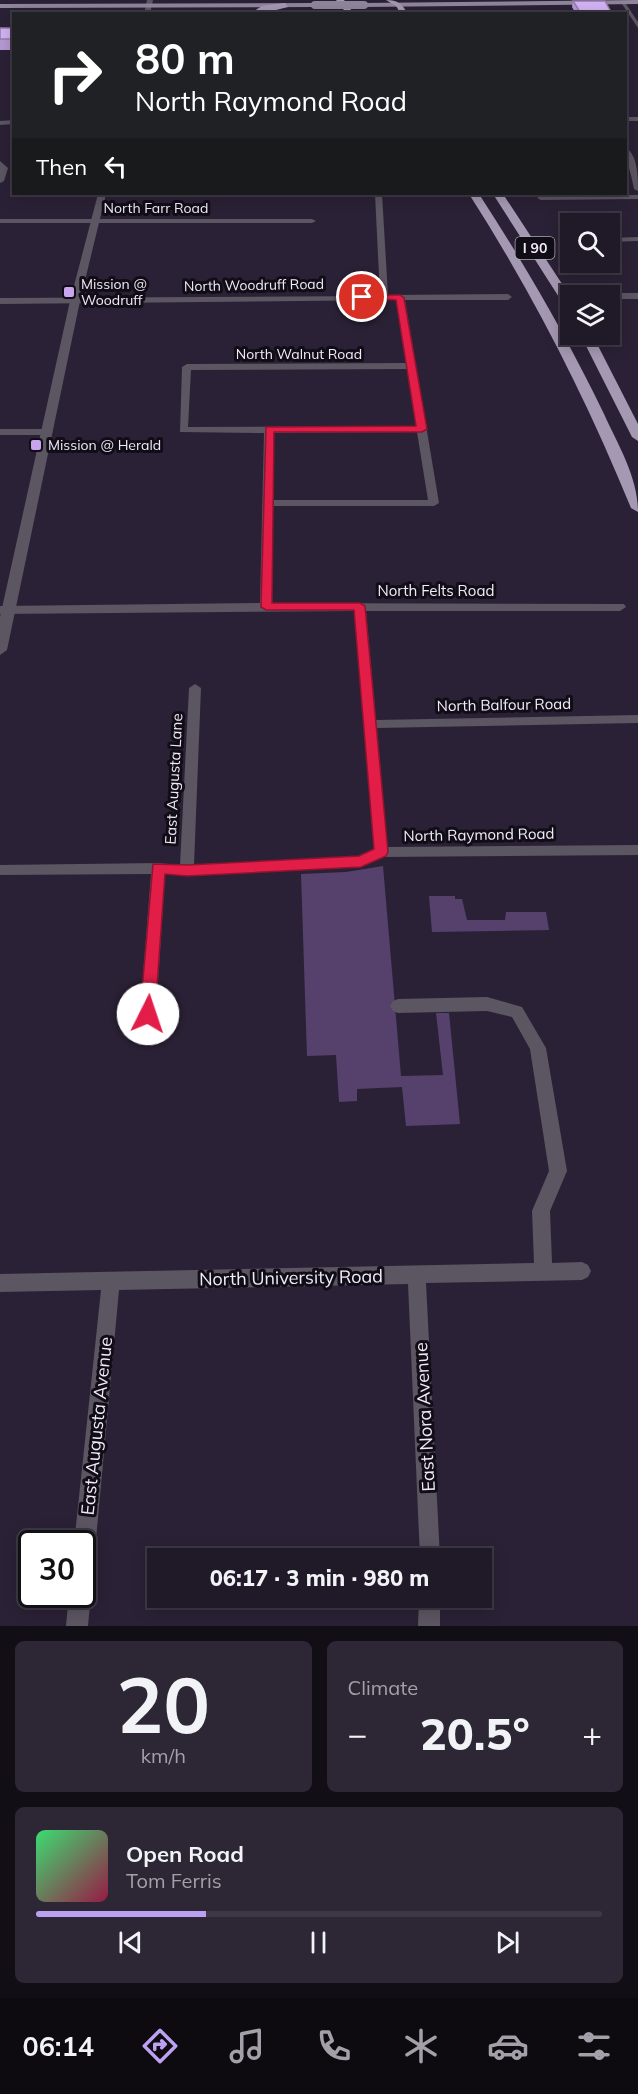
<!DOCTYPE html>
<meta charset="utf-8">
<style>
:root{--surface:#201928;--page:#2d2634;--text:#f1f3f6;--muted:#a2a0a8;--line:#3d3845;--accent:#bca0f2}
body{margin:0;font-family:Mulish,sans-serif;background:var(--page);color:var(--text);height:100vh;display:flex;flex-direction:column;font-size:22px;white-space:nowrap}
*{box-sizing:border-box;margin:0}
p{font-size:20px;color:var(--muted)}
.icon{flex:none;width:33px;height:33px;fill:none;stroke:currentColor;stroke-width:2;stroke-linecap:round;stroke-linejoin:round}
.map{position:relative;height:1626px;overflow:hidden}
.panel{display:flex;flex-direction:column;gap:15px;padding:15px;background:#120e16;flex:1}
.panel>*{flex:none}
.guide{position:absolute;left:12px;top:12px;width:615px;height:183px;border-radius:0px;box-shadow:0 3px 15px #0003,0 0 0 2px var(--line);background:#202124;color:#fff;overflow:hidden}
.controls{position:absolute;left:560px;top:213px;display:grid;gap:12px}
.controls a{display:grid;place-items:center;width:60px;height:60px;border-radius:0px;background:var(--surface);box-shadow:0 3px 15px #0003,0 0 0 2px var(--line);font-size:30px}
.speed{position:absolute;left:18px;top:1530px;display:flex;gap:12px;font-size:30px;font-weight:700;text-align:center}
.speed>*{display:grid;place-content:center;width:78px;height:78px;border-radius:50%;background:var(--surface);box-shadow:0 3px 15px #0003,0 0 0 2px var(--line);line-height:1}
.speed .limit{border:3px solid #111;border-radius:9px;background:#fff;color:#111}
.pin{position:absolute;display:grid;place-items:center;width:51px;height:51px;color:#fff;margin:-26px;border:3px solid #fff;border-radius:50%;box-shadow:0 2px 6px #0007}
.me{position:absolute;width:66px;margin:-33px;rotate:4deg;stroke-linejoin:round;filter:drop-shadow(0 0 4px #0008)}
.turn{display:flex;align-items:center;gap:21px;height:126px;padding:0 24px;font-size:27px}
.turn .icon{width:78px;height:78px;stroke-width:2.5}
.turn b{display:block;font-size:42px;line-height:51px}
.then{display:flex;align-items:center;height:57px;padding:0 24px;background:#0003;gap:12px;font-size:22px}
.big{font-size:45px;font-weight:800;line-height:1.1}
.panel .card{flex:1;display:flex;flex-direction:column;justify-content:center;gap:9px;min-width:0;padding:0 21px;border-radius:9px;background:var(--page)}
.panel .dial{align-items:center;gap:0}
.dial b{font-size:78px;line-height:1}
.song{display:flex;align-items:center;gap:18px}
.cover{width:72px;height:72px;border-radius:9px;background:linear-gradient(135deg,hsl(140 70% 55%),hsl(340 70% 35%))}
.played{height:6px;border-radius:3px;background:linear-gradient(90deg,var(--accent) 30%,var(--line) 30%)}
.keys{display:flex;justify-content:space-around;direction:ltr}
.heat{display:flex;justify-content:space-between;align-items:center;font-size:33px;direction:ltr}
.panel .tiles{flex:1;display:grid;gap:15px;grid-template-columns:1fr 1fr}
.card:last-child{grid-column:span 2}
.trip{position:absolute;left:147px;top:1548px;width:345px;height:60px;border-radius:0px;background:var(--surface);box-shadow:0 3px 15px #0003,0 0 0 2px var(--line);font-weight:800;line-height:60px;text-align:center}
.menu{display:flex;height:96px;justify-content:space-around;align-items:center;background:#0d0a10;color:var(--muted)}
.menu .icon{width:42px;height:42px}
.menu .on{color:var(--accent)}
.menu b{font-size:27px;color:var(--text)}
.map>svg:first-child{display:block}
</style>
<div class="map">
<svg width="638" height="1626" viewBox="0 0 638 1626">
<rect width="100%" height="100%" fill="#2b2136"/>
<path fill="#56416c" d="M383,866L401,1076L443,1075L436,1013H449L460,1124L406,1126L402,1087L357,1089V1101L339,1102L336,1055L307,1056L301,874L346,872Z
M429,896H455V899H462L467,920H505L506,912H546L549,930L432,932Z"/>
<g fill="none" stroke-linecap="round" stroke-linejoin="round">
<path fill="#5b5661" fill-rule="evenodd" d="M622,4H626L638,22V28Z
M626,117H638V121H626Z
M14,120V124L0,125V121Z
M626,147C638,157 638,176 638,191L634,189C632,177 625,157 626,147Z
M0,161L8,168L4,181L0,183Z
M375,194H382L388,295L508,294L512,297L508,300H405L439,503L434,506H273L272,603L624,604L626,607L620,611H366L376,720L638,715V723L377,728L387,847L638,845V855L383,857L361,867L187,876L165,874L156,1014L153,1019L148,1021L143,1019L140,1014L151,874L0,875V865L158,863L180,865L189,688L195,684L201,688L194,865L359,857L374,849L355,611L0,614V606L260,603L264,433L180,432L182,367L187,364L406,363L396,300L0,304V298L380,296ZM407,369L416,426L188,427L191,370ZM417,432L428,500H273L274,433Z
M638,195V199L541,200L537,198L541,196Z
M0,219H312L316,221L312,223H0Z
M638,237V241L609,242V238Z
M561,238H570V242H561Z
M609,293H638V299H609V296H605Z
M0,429H48L53,432L48,435H0Z
M487,997L522,1007L546,1048L567,1171L550,1211L552,1263L582,1262L588,1265L591,1271L588,1277L582,1280L426,1283L440,1558H420L408,1284L119,1290L93,1572L89,1579L82,1582V1544H74L101,1290L0,1292V1274L534,1263L532,1211L549,1171L530,1049L512,1017L487,1011L398,1013L393,1011L390,1006L393,1001L398,999Z
M82,1584L88,1586L91,1594L88,1626H66L69,1594H82Z
M419,1598H440V1626H418Z"/>
<path fill="#5b5661" fill-rule="evenodd" d="M147,0H153L150,14H144Z
M98,194H106L80,301L7,650L0,655V617L70,301Z"/>
<path fill="#90869c" fill-rule="evenodd" d="M638,0V4L364,7L360,5L364,3Z
M318,3L315,7L0,8V4Z"/>
<path fill="#a598b3" fill-rule="evenodd" d="M336,0H344L354,14H347Z
M386,0C398,0 402,4 408,14H401L396,6Z
M285,3L288,7L260,14L251,13L262,6Z
M469,194H479C525,265 567,337 604,414C618,445 638,477 638,512L631,508C586,398 533,294 469,194Z
M493,194H503L570,296V308L564,305Z
M580,334H592L638,424V441L632,437Z"/>
<path stroke="#90869c" stroke-width="8" d="M315,5H364"/>
</g>
<path fill="#b599d2" d="M573,1L611,12V14H576L572,7Z
M0,28H14V50H0Z"/>
<path fill="#d2b2f4" stroke="#937dab" stroke-width="1.5" d="M573,1H605L611,12H580Z
M0,28H14V39H0Z"/>
<path fill="#e11d48" stroke="#92132f" stroke-width="1.5" d="M362,295H400L404,298L427,429L422,432H274L272,603H360L365,606L388,852L386,856L361,867L187,876L165,874L155,1014L153,1019L148,1021L142,1019L140,1014L153,864L187,865L359,856L374,849L354,610H266L261,607L266,427L416,426L396,300L359,299L358,297Z"/>
<g fill="#c9a5ee" stroke="#110d16" stroke-width="2">
<rect x="63" y="286" width="12" height="12" rx="3"/>
<rect x="30" y="439" width="12" height="12" rx="3"/>
</g>
<g text-anchor="middle" stroke-width="6" stroke-linejoin="round" paint-order="stroke">
<g font-size="14" fill="#f1eaf9" stroke="#110d16">
<text x="156" y="213">North Farr Road</text>
<text transform="translate(254 285) rotate(-1)" y="5">North Woodruff Road</text>
<text x="299" y="359">North Walnut Road</text>
</g>
<rect fill="#110d16" stroke="#aea8b5" stroke-width="1.5" x="515.5" y="237" width="39" height="22" rx="4.5"/>
<g font-size="14" font-weight="bold" fill="#f1eaf9">
<text x="535" y="253">I 90</text>
</g>
<g font-size="14" fill="#f1eaf9" stroke="#110d16" text-anchor="start">
<text x="81" y="289">Mission @<tspan x="81" dy="16">Woodruff</tspan></text>
<text x="48" y="450">Mission @ Herald</text>
</g>
<g font-size="15" fill="#f1eaf9" stroke="#110d16">
<text x="436" y="596">North Felts Road</text>
<text transform="translate(504 705) rotate(-1)" y="5">North Balfour Road</text>
<text transform="translate(174 779) rotate(-87)" y="5">East Augusta Lane</text>
<text transform="translate(479 835) rotate(-1)" y="5">North Raymond Road</text>
</g>
<g font-size="18" fill="#f1eaf9" stroke="#110d16">
<text transform="translate(291 1278) rotate(-1)" y="6">North University Road</text>
<text transform="translate(425 1417) rotate(-93)" y="6">East Nora Avenue</text>
<text transform="translate(97 1426) rotate(-84)" y="6">East Augusta Avenue</text>
</g>
</g>
</svg>
<div class="controls">
<a><svg class="icon" aria-label="search" viewBox="0 0 24 24"><circle cx="10" cy="10" r="6"/><path d="M15 15l6 6"/></svg></a>
<a><svg class="icon" aria-label="layers" viewBox="0 0 24 24"><path d="M12 4l9 5-9 5-9-5zM3 14l9 5 9-5"/></svg></a>
</div>
<div class="speed"><div class="limit">30</div></div>
<div class="pin" style="left:362px;top:297px;background:#d93025"><svg class="icon" aria-label="arrive" viewBox="0 0 24 24"><path d="M6 21V4h12l-3 4 3 4H6"/></svg></div>
<svg class="me" style="left:148px;top:1014px" viewBox="-20 -20 40 40"><circle r="19" fill="#fff"/><path d="M0-13L10 11 0 6-10 11z" fill="#e11d48"/></svg>
<div class="trip">06:17 · 3 min · 980 m</div>
<div class="guide">
<div class="turn"><svg class="icon" aria-label="right" viewBox="0 0 24 24"><path d="M7 20v-9h11M14 6l5 5-5 5"/></svg><div><b>80 m</b>North Raymond Road</div></div>
<div class="then">Then<svg class="icon" aria-label="left" viewBox="0 0 24 24"><path d="M17 20v-9H6M10 6l-5 5 5 5"/></svg></div>
</div>
</div>
<section class="panel">
<div class="tiles">
<div class="card dial"><b>20</b><p>km/h</p></div>
<div class="card"><p>Climate</p>
<div class="heat"><a>−</a><b class="big">20.5°</b><a>+</a></div>
</div>
<div class="card">
<div class="song"><i class="cover"></i><div><b>Open Road</b><p>Tom Ferris</p></div></div>
<div class="played"></div>
<div class="keys"><svg class="icon" aria-label="previous" viewBox="0 0 24 24"><path d="M18 5L8 12l10 7zM5 5v14"/></svg><svg class="icon" aria-label="pause" viewBox="0 0 24 24"><path d="M8 5v14M16 5v14"/></svg><svg class="icon" aria-label="next" viewBox="0 0 24 24"><path d="M6 5l10 7-10 7zM19 5v14"/></svg></div>
</div>
</div>
</section>
<nav class="menu">
<b>06:14</b>
<svg class="icon on" aria-label="directions" viewBox="0 0 24 24"><path d="M12 3l9 9-9 9-9-9zM9 14v-3h6M13 9l2 2-2 2"/></svg>
<svg class="icon" aria-label="music" viewBox="0 0 24 24"><path d="M9 18V5l10-2v13"/><circle cx="6" cy="18" r="3"/><circle cx="16" cy="16" r="3"/></svg>
<svg class="icon" aria-label="phone" viewBox="0 0 24 24"><path d="M5 4h4l2 5-3 2q2 4 5 5l2-3 5 2v4C11 20 4 13 5 4z"/></svg>
<svg class="icon" aria-label="climate" viewBox="0 0 24 24"><path d="M12 3v18M4 7l16 10M4 17L20 7"/></svg>
<svg class="icon" aria-label="car" viewBox="0 0 24 24"><path d="M5 17H2v-5l4-1 3-4h7l3 4 3 1v5h-3M9 17h6M6 11h13"/><circle cx="7" cy="17" r="2"/><circle cx="17" cy="17" r="2"/></svg>
<svg class="icon" aria-label="filters" viewBox="0 0 24 24"><path d="M4 7h16M4 17h16"/><circle cx="9" cy="7" r="2"/><circle cx="15" cy="17" r="2"/></svg>
</nav>
